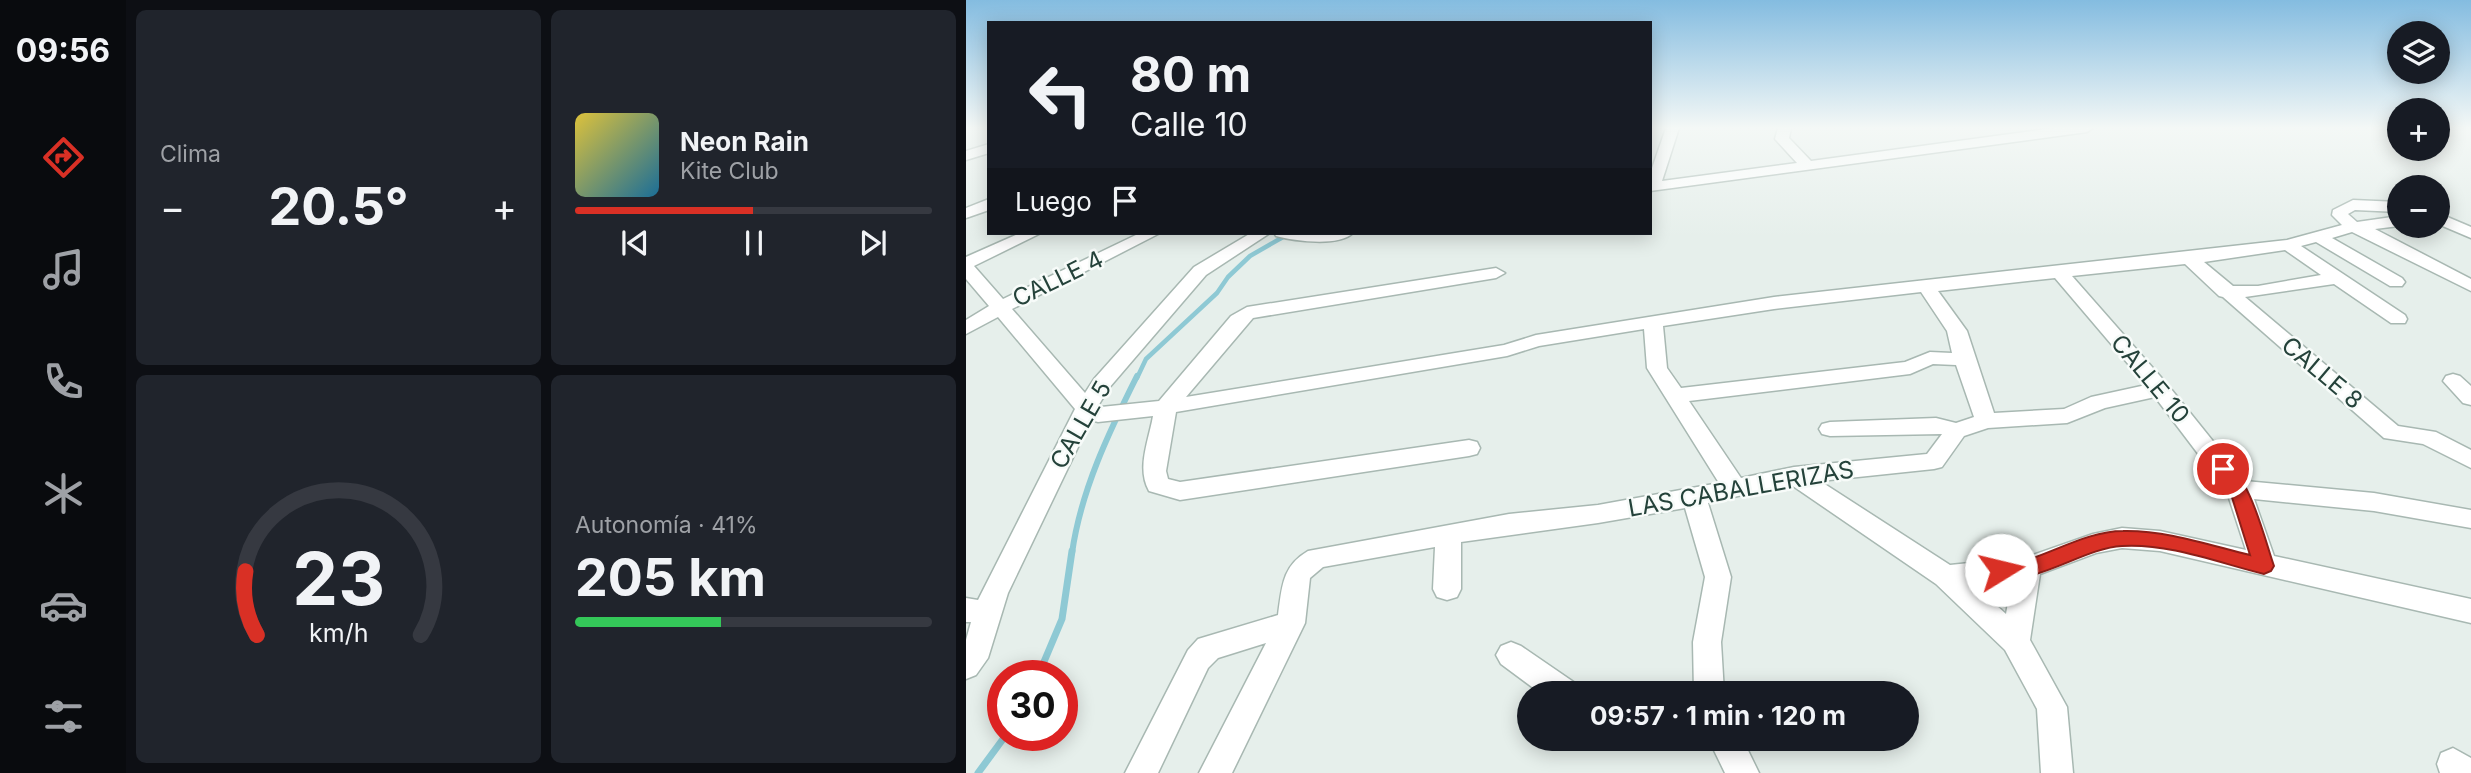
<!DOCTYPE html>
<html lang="es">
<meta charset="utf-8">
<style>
:root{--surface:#171b24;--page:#20242c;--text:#f1f3f6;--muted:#9ea1a6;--line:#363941;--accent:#d93025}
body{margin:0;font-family:Inter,sans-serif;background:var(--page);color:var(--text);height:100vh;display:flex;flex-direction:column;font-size:26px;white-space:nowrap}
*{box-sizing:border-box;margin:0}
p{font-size:23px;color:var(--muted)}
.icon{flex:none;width:38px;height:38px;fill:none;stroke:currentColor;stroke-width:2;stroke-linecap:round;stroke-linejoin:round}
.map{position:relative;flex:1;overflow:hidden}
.details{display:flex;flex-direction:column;gap:10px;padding:10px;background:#0d0f14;width:840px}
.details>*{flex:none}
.hud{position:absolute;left:21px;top:21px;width:665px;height:214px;border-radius:0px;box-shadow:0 4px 18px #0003;background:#171b24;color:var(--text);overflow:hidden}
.tools{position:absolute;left:1421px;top:21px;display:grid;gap:14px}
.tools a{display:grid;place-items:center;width:63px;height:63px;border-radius:50%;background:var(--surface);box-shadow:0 4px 18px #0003;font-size:35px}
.speed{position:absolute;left:21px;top:660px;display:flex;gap:14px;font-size:35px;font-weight:700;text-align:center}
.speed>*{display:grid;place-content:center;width:91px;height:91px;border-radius:50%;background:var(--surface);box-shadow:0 4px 18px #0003;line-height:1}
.speed .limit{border:10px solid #d22;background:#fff;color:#111}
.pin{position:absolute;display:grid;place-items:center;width:60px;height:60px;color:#fff;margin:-30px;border:4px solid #fff;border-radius:50%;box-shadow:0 2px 7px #0007}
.me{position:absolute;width:77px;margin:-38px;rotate:81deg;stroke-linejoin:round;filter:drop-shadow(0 0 5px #0008)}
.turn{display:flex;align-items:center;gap:24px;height:147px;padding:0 28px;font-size:32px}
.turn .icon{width:91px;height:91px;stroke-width:2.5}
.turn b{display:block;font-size:49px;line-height:60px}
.then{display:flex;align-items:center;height:66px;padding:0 28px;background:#0003;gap:14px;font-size:26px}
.big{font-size:52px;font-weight:700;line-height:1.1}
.details .tile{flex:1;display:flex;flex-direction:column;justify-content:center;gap:10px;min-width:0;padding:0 24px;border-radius:10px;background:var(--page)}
.details .dial{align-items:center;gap:0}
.dial svg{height:182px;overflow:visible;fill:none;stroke:var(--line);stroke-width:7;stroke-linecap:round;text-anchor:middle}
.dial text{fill:var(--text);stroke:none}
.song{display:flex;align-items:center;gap:21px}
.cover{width:84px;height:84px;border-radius:10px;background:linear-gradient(135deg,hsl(50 70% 55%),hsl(200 70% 35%))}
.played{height:7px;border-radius:4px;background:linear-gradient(90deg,var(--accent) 50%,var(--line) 50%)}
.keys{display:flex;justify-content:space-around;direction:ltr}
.heat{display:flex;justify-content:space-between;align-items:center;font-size:38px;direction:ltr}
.charge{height:10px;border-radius:5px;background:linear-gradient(90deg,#34c759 41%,var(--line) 0)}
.details .tiles{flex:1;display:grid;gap:10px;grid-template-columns:repeat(2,1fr)}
.trip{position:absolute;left:551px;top:681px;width:402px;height:70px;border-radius:35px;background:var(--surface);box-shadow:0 4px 18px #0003;font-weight:700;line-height:70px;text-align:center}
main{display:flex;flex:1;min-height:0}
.menu{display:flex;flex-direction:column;width:126px;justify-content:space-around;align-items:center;background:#090b0e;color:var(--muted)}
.menu .icon{width:49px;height:49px}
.menu .selected{color:var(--accent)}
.menu b{font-size:32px;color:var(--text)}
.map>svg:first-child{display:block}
</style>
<main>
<nav class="menu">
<b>09:56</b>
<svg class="icon selected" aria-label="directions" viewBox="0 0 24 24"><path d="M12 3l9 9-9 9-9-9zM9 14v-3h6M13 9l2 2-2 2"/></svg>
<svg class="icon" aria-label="music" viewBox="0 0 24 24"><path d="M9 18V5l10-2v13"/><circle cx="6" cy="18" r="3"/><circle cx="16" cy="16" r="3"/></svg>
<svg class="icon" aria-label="phone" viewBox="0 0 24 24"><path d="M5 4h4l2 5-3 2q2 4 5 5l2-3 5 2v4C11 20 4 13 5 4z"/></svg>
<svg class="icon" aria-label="climate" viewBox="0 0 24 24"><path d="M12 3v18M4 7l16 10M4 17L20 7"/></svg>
<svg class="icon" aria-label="car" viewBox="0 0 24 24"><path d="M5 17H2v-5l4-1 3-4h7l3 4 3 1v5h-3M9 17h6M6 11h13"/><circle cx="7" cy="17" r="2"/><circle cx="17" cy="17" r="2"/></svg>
<svg class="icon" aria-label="filters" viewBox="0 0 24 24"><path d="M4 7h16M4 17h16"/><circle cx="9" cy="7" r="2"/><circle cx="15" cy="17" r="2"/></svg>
</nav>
<section class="details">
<div class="tiles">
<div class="tile"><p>Clima</p>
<div class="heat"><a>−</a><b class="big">20.5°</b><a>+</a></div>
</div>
<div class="tile">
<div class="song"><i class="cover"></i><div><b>Neon Rain</b><p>Kite Club</p></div></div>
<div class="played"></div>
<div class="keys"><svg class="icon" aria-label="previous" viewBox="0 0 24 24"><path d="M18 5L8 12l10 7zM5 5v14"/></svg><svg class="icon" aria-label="pause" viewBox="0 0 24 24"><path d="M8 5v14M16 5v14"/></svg><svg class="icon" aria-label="next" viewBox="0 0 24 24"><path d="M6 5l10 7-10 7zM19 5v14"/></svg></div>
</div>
<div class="tile dial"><svg viewBox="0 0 100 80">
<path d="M14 69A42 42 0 1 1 86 69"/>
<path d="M14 69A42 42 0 0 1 9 41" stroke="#d93025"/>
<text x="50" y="56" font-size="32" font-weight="700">23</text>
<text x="50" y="72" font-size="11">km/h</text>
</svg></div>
<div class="tile"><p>Autonomía · 41%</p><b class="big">205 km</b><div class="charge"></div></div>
</div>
</section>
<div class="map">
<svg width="1505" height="773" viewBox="0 0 1505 773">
<rect width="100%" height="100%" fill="#e6efeb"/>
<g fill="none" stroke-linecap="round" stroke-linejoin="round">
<path stroke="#8ec9d4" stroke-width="3.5" d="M314,239L325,233"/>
<path stroke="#8ec9d4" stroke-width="4.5" d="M171,378L180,359L251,293L262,277L284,256L317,237"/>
<path stroke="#8ec9d4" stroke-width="6" d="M106,553C115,490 143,432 171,376"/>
<path stroke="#8ec9d4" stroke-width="7" d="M72,676L96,619L106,551
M12,773L40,735"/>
<defs>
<path id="minor" d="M700,128H713L696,181L831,163L809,139L812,128H825L823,138L845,161L1089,128H1127L1121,132L684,191V174Z
M23,144V153L0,160V151Z
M23,199V210L0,218V208Z
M1387,200L1433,202V212L1389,210L1382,214L1391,222L1433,216V226L1409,229L1505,279V291L1386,232L1366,238L1436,278L1439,282L1436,286H1424L1350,242L1335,246L1439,315L1441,319L1439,323H1425L1368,284L1279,297L1432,426L1470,432L1505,450V468L1457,444L1418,438L1257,297L1253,296L1219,264L1106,276L1201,384L1279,481L1408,493L1505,510V528L1408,511L1288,499L1308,556L1505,599V623L1194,551L1156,548L1130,553L1074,574L1064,640L1101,707L1107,773H1075L1071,709L1039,650L970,584L824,484L742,503L765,577L755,642L758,693H728L727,642L739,577L719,508L632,523L495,542V589L491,597L481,600L471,597L467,589L469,547L357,567L344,578L339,623L266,773H233L300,643L252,658L242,668L192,773H159L222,650L232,639L312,615C316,587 316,566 342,551L543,514L632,505L753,483L681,368L678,329L573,346L541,356L210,412L200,471L202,479L214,482L503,440L511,442L514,448L511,454L503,456L214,500L183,491C170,468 183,440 187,416L132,422L125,420L42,593L22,658L10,675L0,679V640L5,622H0V598L12,600L109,409L32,317L0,334V320L23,306L0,279V257L54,233H75L8,266L37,299L174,233H194L46,309L119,393L128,379L228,267L285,233H304L240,275L143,388L132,406L135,407L193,401L265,316L281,307L530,268L539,273L530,278L287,318L220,397L538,345L570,335L808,297L1321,240L1376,225L1366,215L1367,210ZM1319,250L1355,275L1292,286H1267L1238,262ZM1089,278L1180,385L1125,397L1098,409L1028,413L1001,331L972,291ZM955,292L981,331L986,353L964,352L939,362L715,388L701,368L697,326L808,309ZM967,364L990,365L1008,417L990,423L970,418L864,422L856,424L853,429L856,434L864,436L976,434L961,454L828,467L775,478L723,401L944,374ZM1189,397L1261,492L1280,550L1194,531L1156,528L1127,534L1061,557L984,565L854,481L968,469L976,467L998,436L1022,428L1101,423L1139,408ZM1046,580L1040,614L1007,584Z
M1472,213L1505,227V238L1472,224Z
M308,233H387C373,247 328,241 310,236Z
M1487,374L1494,376L1505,386V405L1497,403L1477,381L1480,376Z
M545,642L555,646L609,683L613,693H574L535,664L530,655L535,646Z
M742,738H776L793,773H759Z
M1487,748L1505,758V773H1474L1471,764L1475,753Z"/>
</defs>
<use href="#minor" stroke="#a8b8b2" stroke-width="3"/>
<use href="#minor" fill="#fff" fill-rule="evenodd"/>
</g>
<linearGradient id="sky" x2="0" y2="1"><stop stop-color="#84bce0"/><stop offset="0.54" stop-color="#f4f8f6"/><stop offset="1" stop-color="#f4f8f6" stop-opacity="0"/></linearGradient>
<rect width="1505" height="237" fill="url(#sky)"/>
<path fill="#d93025" stroke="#8d1f18" stroke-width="2" d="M1257,463C1283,471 1299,541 1308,566L1305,571L1298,574C1253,563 1203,543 1156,546C1116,548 1066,589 1027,576L1024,570L1027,565C1039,561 1052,562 1064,559C1094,549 1125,531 1157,531C1200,530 1243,545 1284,555L1264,491L1248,469L1250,465Z"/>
<g text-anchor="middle" stroke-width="5" stroke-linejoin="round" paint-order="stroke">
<g font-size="24" fill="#24423a" stroke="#f7fbf9">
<text transform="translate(92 279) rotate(-26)" y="8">CALLE 4</text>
<text transform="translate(1356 373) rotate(40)" y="8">CALLE 8</text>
<text transform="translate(1184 379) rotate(50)" y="8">CALLE 10</text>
<text transform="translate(115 425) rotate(-60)" y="8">CALLE 5</text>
<text transform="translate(775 489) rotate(-10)" y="8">LAS CABALLERIZAS</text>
</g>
</g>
</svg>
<div class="tools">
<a><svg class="icon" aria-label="layers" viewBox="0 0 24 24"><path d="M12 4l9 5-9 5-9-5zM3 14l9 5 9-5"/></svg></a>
<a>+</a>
<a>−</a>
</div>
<div class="speed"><div class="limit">30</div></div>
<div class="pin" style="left:1257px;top:469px;background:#d93025"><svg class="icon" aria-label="arrive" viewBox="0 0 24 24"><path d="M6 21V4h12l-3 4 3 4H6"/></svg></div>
<svg class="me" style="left:1035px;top:570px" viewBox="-20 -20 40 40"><circle r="19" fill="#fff"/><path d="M0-13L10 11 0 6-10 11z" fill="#d93025"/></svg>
<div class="trip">09:57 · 1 min · 120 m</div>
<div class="hud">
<div class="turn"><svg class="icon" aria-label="left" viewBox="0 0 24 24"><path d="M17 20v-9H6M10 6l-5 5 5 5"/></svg><div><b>80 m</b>Calle 10</div></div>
<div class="then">Luego<svg class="icon" aria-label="arrive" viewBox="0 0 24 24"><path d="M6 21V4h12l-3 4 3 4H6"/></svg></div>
</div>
</div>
</main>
